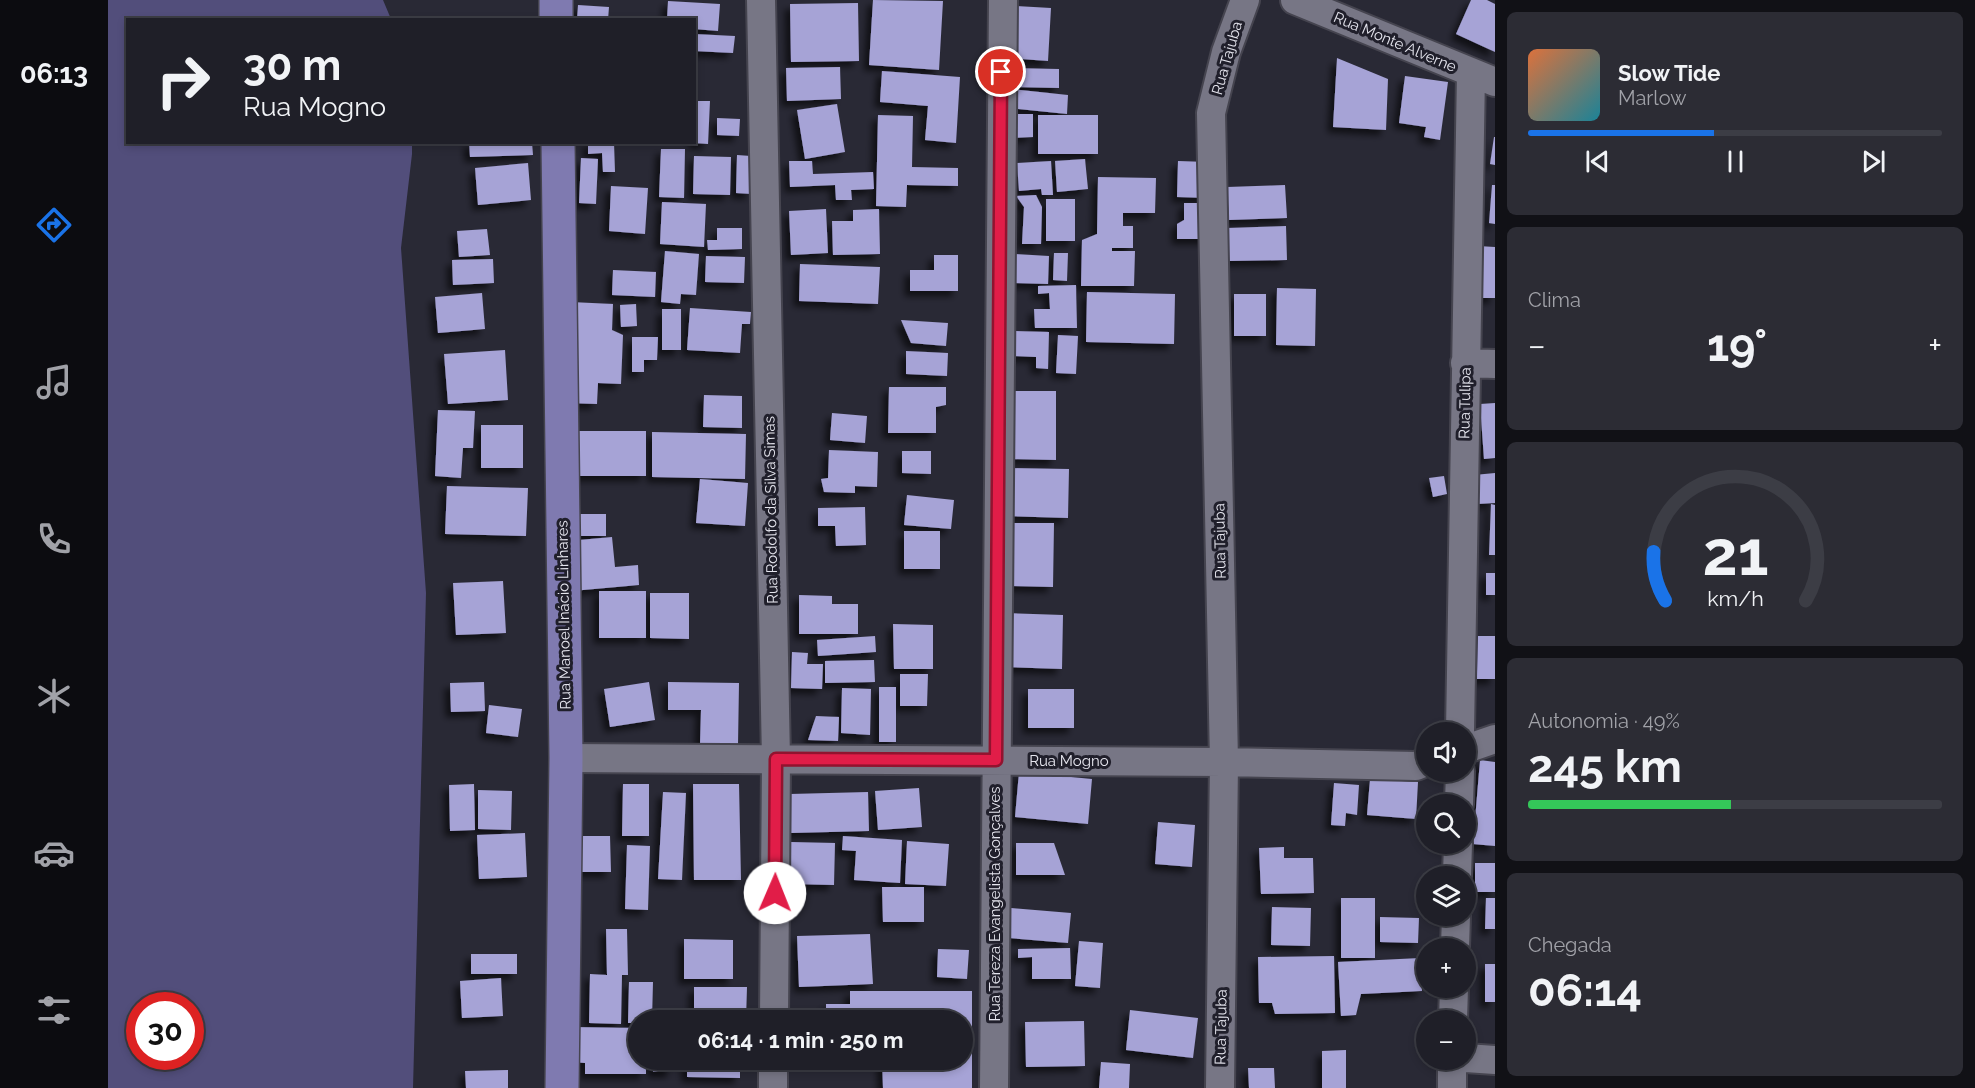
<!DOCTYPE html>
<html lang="pt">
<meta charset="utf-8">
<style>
:root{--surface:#1f1f28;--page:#2c2c34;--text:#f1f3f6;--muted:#a1a2a8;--line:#3c3d45;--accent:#1a73e8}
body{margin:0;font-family:Raleway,sans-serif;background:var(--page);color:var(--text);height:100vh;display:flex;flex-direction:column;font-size:22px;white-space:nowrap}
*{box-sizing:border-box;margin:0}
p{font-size:20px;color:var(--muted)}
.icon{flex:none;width:33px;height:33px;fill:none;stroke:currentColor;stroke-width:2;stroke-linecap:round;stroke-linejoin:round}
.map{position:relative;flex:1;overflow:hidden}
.details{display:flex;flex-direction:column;gap:12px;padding:12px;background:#111116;width:480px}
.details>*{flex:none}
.top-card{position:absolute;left:18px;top:18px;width:570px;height:126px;border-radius:0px;box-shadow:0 3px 9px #0003,0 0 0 2px var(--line);background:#1f1f28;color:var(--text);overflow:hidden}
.fabs{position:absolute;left:1308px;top:722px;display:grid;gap:12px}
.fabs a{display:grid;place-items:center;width:60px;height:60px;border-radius:50%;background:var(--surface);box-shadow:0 3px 9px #0003,0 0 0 2px var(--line);font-size:30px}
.speed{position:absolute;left:18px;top:992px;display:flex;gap:12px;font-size:30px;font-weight:700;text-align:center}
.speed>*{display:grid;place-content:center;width:78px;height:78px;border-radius:50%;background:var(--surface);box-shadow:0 3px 9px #0003,0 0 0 2px var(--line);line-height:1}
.speed .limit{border:9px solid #d22;background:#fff;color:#111}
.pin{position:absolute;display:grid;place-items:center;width:51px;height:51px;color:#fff;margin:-26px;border:3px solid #fff;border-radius:50%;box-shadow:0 2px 6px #0007}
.me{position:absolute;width:66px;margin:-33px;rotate:1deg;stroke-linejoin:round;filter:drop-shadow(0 0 4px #0008)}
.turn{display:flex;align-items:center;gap:21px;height:126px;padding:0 18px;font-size:27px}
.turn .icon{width:78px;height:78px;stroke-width:2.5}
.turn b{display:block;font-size:42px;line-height:51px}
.big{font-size:45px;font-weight:700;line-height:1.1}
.details .card{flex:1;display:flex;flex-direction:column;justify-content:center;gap:9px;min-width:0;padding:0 21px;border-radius:9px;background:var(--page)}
.details .dial{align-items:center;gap:0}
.dial svg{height:156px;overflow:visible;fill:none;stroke:var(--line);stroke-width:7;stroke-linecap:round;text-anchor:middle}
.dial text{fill:var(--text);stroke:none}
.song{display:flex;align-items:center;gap:18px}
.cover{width:72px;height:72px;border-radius:9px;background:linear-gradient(135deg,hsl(20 70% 55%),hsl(190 70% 35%))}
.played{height:6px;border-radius:3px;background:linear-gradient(90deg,var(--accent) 45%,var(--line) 45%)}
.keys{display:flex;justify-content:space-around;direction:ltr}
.heat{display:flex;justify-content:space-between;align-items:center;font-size:33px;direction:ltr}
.charge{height:9px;border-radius:4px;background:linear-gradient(90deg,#34c759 49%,var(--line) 0)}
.trip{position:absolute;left:520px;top:1010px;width:345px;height:60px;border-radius:30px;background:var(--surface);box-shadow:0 3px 9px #0003,0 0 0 2px var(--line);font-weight:700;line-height:60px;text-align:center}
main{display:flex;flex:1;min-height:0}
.tabs{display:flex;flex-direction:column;width:108px;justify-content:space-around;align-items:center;background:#0c0c10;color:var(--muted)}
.tabs .icon{width:42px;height:42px}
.tabs .on{color:var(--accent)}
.tabs b{font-size:27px;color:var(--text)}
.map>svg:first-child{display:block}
</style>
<main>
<nav class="tabs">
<b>06:13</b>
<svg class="icon on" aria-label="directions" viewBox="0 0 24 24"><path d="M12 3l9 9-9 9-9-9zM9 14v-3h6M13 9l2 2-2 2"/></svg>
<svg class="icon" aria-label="music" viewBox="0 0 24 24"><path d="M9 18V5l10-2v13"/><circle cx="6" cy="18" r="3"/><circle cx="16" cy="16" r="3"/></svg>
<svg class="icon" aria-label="phone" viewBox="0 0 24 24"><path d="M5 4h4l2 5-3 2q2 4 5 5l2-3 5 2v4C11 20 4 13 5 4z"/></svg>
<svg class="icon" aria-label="climate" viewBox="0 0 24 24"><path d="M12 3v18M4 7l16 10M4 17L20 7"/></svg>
<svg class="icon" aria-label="car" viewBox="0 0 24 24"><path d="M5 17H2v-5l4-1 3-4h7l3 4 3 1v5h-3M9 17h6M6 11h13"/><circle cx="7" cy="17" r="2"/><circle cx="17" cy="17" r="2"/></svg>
<svg class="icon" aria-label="filters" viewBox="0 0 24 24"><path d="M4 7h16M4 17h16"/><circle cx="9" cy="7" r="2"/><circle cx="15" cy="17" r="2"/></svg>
</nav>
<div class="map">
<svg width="1387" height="1088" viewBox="0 0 1387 1088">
<defs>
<filter id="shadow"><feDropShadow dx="-5.5" dy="5.5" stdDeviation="3" flood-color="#0009"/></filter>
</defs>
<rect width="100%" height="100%" fill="#292935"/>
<path fill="#524e7b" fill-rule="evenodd" d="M0,0H275L283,19L20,20V142L304,143V154L293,248L318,593L305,1088H0ZM32,1005H82V1056H32Z"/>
<path fill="#a6a3d6" filter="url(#shadow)" d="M765,0L835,1L831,70L761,65Z
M1363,0H1379L1387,4V52L1348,34Z
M560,1L612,4L610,31L586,29V20H559Z
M750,3L751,61L683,62L682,4Z
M470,5L501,7L500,20H469Z
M908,6L943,8L940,61L898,58Z
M586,34L627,36L625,53L586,51Z
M1229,58L1280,79L1278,130L1225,127Z
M732,67L733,99L679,101L678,68Z
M904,68L951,69V88L904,87Z
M774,71L852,77L848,143L817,140L820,106L772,102Z
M1297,76L1340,82L1332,140L1316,137L1318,127L1291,123Z
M903,89L960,95L959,114L901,108Z
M586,101H602L600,144L586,143Z
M729,104L737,152L697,159L689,110Z
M900,114H925V137L900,138Z
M770,115L805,116L804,167L850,168V186L799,185L798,207L768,206Z
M930,115H990V154H930Z
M609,118L632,119L631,136L609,135Z
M1386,137H1387V165L1382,164Z
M361,142H424L425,155L362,157Z
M480,142H506L507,172H495L494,153L480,154Z
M553,149H577L576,198L551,197Z
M629,155L643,156V194L628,193Z
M586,156L623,157L622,195L585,194Z
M473,158L490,159L488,204L471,203Z
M977,159L980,189L949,192L947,161Z
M681,161H704L705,174L765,172L766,189L743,190L744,200H728L727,185L682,187Z
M943,161L945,195H934L933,189L911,191L909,163Z
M1070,161L1100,162V198L1069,197Z
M420,163L423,200L370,205L367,168Z
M990,177L1048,178L1047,213H1015V226H1025V248H1004V251H1027L1026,286H973L974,240L989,234Z
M1177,185L1179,218L1121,220L1119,187Z
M1384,185H1387V224L1381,223Z
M503,186L540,188L537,234L501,231Z
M928,195L934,207L933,244H914L916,207L908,196Z
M938,199H967V241H938Z
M554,202L598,204L596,247L552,244Z
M1076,203H1101L1102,239H1069V224L1076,220Z
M718,209L720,253L683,255L681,211Z
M771,209L772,254L725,255L724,221H745V210Z
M1178,226L1179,260L1121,261L1120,228Z
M609,228H634V249L600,250L599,240H609Z
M379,229L382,255L351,257L349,231Z
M1370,246L1387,247V298H1369Z
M557,251L591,254L588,295L573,294L572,304L553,302Z
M946,253H960L959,281L945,280Z
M907,254L941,256L940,284L906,283Z
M826,255H850V291H802V270H826Z
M598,256L637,257L636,283L597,282Z
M385,259L386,283L345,285L344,260Z
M692,264L772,267L770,304L691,301Z
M505,270L548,272L547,297L504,295Z
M968,285L969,328H927L926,309H942L941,293L930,294V286Z
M1169,288L1208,289L1207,346L1168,345Z
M979,292L1067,294L1066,344L978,342Z
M374,293L377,329L330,333L327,297Z
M1126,294H1158V336H1126Z
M463,302L505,304L504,330L515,335L513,384L490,383L489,404L459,403Z
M528,304L529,326L513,327L512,305Z
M582,308L643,312L642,324H634L632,353L579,350Z
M554,309H573V350H554Z
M793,320L840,323L838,346L803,343Z
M907,331L941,332L940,369L928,368V357L906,356Z
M950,335L970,336L968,374L948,373Z
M524,337H550L549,360H536V372H524Z
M397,350L400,400L340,404L336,354Z
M798,351L840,353L839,376L798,374Z
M781,387H838V405L828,407V433H780Z
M899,391H948V460L899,459Z
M596,395L634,396V428L595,427Z
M1387,403V458L1376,459L1372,404Z
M330,410L367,411L365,448H355L353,478L327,476Z
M724,413L759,416L757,443L722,440Z
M373,425H415V468H373Z
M464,431H538V476H464Z
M544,432L638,434L637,479L544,477Z
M721,450L770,452L769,487L747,486V493L716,492L713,479L720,478Z
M794,451H823V474L794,473Z
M900,468L961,469L960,518L899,516Z
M1387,473V503L1369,504L1366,475Z
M1336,476L1339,494L1325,497L1321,478Z
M592,479L640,483L637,526L588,523Z
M339,486L420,488L418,536L337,534Z
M799,495L846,500L843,529L796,525Z
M1383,504L1387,505V555H1381Z
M757,507L758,545L728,546L727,526H710V508Z
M465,514H498V536H465Z
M905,523H946L945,587L904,586Z
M796,531H832V569H796Z
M504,537L507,567L530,565L531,585L464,591L460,541Z
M1378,573H1387V595H1378Z
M395,581L398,633L348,635L345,583Z
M491,591H538V638H491Z
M542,593H581V639L542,638Z
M691,595L724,596V604H750V634H691Z
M898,613L955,615L954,669L897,667Z
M785,624L825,625V669H786Z
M767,636L768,652L710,656L709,640Z
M1370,636H1387V679H1369Z
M684,652L700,653L699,664H715L714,689L683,688Z
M766,660L767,682L717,683V661Z
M792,674H820L819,706H792Z
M376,682L377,711L343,712L342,683Z
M541,682L547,720L502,727L496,689Z
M560,682L631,683L630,745L592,744L593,710H560Z
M771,687H788V742H771Z
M734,688L763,689L762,735L733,733Z
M920,689H966V728H920Z
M381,705L414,709L410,737L378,733Z
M708,716L731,717L730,741L700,740Z
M1372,760L1387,762V846L1365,844Z
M911,772L984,779L980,824L907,817Z
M1262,779L1310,782L1308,819L1259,815Z
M1226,783L1251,785L1249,815L1238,813L1237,826L1223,825Z
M366,784L367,830L342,831L341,785Z
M515,784H541V836H514Z
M585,784H631L633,880H586Z
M811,788L814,827L770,830L767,791Z
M370,790L404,791L403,830L370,829Z
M555,792L578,793L574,880L550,879Z
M760,792L761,831L683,833L682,794Z
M1050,822L1087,825L1084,867L1047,864Z
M417,833L419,877L371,879L369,835Z
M469,836H502L503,872H469Z
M735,836L794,840L792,883L746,880L748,851L734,850Z
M799,841L841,844L838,886L797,884Z
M683,842L727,843L726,885L682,884Z
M908,843H946L957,875H908Z
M519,845L542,846L540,910L517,909Z
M1176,847V858H1205L1206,893L1153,894L1151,848Z
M1367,863H1387V892H1367Z
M774,887H816V922H775Z
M1233,898H1267V958H1233Z
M1378,898H1387V929H1377Z
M1164,907L1203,908L1202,946L1163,945Z
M903,908L963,913L960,943L901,938Z
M1272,917L1311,918L1310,943L1272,942Z
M498,929H519L520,975H514L513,1024L481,1023L482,974L499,975Z
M762,934L765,984L691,987L689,936Z
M576,939L625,940V979H576Z
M971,941L995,943L992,988L967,986Z
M962,948L963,979H924V957L910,958V949Z
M830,949L861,950L859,979L829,977Z
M363,954H409V974H363Z
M1226,956L1227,1013L1167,1014L1164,1003H1151L1150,957Z
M1312,958L1314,991L1253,994L1248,1015L1233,1016L1230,962Z
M1377,964H1387V1002H1377Z
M393,978L395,1016L354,1018L352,981Z
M521,982H545L544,1020H531V1023H520Z
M586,987H639L638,1020H586Z
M742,991H864V1088H775L774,1059H855V1020H718V1004H742Z
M1022,1010L1090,1018L1085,1058L1018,1050Z
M976,1021L977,1066L918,1067L917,1022Z
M464,1027L531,1028V1059H538V1074H477V1063L464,1062Z
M1238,1050V1088H1214V1051Z
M545,1059H564V1072H545Z
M579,1059H632V1078L579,1077Z
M993,1062L1022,1064L1021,1088H991Z
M1140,1068H1166L1167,1088H1141Z
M400,1070V1088H358L357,1071Z"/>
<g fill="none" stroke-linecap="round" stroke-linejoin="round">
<defs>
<path id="minor" d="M653,0L668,759L666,1020
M1187,0L1387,82
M1357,363L1387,364
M1352,732L1363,73
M1358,749L1387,739
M458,758L1116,762L1308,766L1318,762
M1351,804L1352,771
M1349,876L1350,843
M1347,948L1348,915
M1345,1020L1346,987
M1358,1058L1387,1060
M665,1088V1059
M886,1088L895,0
M1112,1088L1116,762L1103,113L1118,52L1137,0
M1344,1088V1059"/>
<path id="major" d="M448,0V20
M450,142L458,758L454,1088"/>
</defs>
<use href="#minor" stroke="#45444f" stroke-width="32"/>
<use href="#major" stroke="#45444f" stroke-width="36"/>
<use href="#minor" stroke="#777685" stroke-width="28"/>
<use href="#major" stroke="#7f7ab0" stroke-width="33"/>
</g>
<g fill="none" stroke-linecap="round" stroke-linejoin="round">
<defs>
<path id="route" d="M667,893L668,759L888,760L893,72"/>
</defs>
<use href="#route" stroke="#92132f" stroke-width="15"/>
<use href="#route" stroke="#e11d48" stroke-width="10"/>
</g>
<g text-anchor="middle" stroke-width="6" stroke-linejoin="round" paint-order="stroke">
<g font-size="15" fill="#e5e5ee" stroke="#201f2b">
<text transform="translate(1287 42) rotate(23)" y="5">Rua Monte Alverne</text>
<text transform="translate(1119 58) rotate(-74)" y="5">Rua Tajuba</text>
<text transform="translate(1357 403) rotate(-89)" y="5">Rua Tulipa</text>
<text transform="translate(663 510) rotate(-91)" y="5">Rua Rodolfo da Silva Simas</text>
<text transform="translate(1112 541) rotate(-91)" y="5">Rua Tajuba</text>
<text transform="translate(456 615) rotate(-91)" y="5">Rua Manoel Inácio Linhares</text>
<text x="961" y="766">Rua Mogno</text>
<text transform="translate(887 904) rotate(-90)" y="5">Rua Tereza Evangelista Gonçalves</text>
<text transform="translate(1113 1027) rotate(-89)" y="5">Rua Tajuba</text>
</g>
</g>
</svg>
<div class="fabs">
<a><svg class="icon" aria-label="sound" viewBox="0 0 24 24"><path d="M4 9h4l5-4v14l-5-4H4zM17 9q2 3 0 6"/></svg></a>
<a><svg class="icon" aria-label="search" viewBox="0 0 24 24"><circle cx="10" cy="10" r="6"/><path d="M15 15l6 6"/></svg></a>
<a><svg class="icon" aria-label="layers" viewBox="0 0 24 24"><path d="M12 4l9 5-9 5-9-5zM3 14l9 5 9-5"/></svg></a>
<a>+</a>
<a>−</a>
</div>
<div class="speed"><div class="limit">30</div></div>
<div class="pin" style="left:893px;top:72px;background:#d93025"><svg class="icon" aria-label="arrive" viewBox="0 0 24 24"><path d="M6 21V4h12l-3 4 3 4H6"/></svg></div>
<svg class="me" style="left:667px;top:893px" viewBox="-20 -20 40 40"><circle r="19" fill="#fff"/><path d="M0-13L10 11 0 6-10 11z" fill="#e11d48"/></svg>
<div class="trip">06:14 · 1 min · 250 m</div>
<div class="top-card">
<div class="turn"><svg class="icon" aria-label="right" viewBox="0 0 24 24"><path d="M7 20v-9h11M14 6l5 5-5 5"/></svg><div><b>30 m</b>Rua Mogno</div></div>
</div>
</div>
<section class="details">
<div class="card">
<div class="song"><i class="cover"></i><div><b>Slow Tide</b><p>Marlow</p></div></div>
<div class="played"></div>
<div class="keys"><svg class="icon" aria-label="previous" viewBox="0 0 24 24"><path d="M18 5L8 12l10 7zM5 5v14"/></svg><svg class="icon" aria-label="pause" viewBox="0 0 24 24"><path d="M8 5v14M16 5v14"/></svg><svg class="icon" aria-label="next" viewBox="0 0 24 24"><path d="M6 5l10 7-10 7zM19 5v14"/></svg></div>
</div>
<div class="card"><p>Clima</p>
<div class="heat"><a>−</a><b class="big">19°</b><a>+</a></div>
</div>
<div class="card dial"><svg viewBox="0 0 100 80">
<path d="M14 69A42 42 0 1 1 86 69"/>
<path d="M14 69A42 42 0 0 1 8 44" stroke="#1a73e8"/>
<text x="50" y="56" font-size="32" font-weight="700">21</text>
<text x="50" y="72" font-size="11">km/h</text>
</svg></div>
<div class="card"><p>Autonomia · 49%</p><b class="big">245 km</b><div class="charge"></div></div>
<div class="card"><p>Chegada</p><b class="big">06:14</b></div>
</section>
</main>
